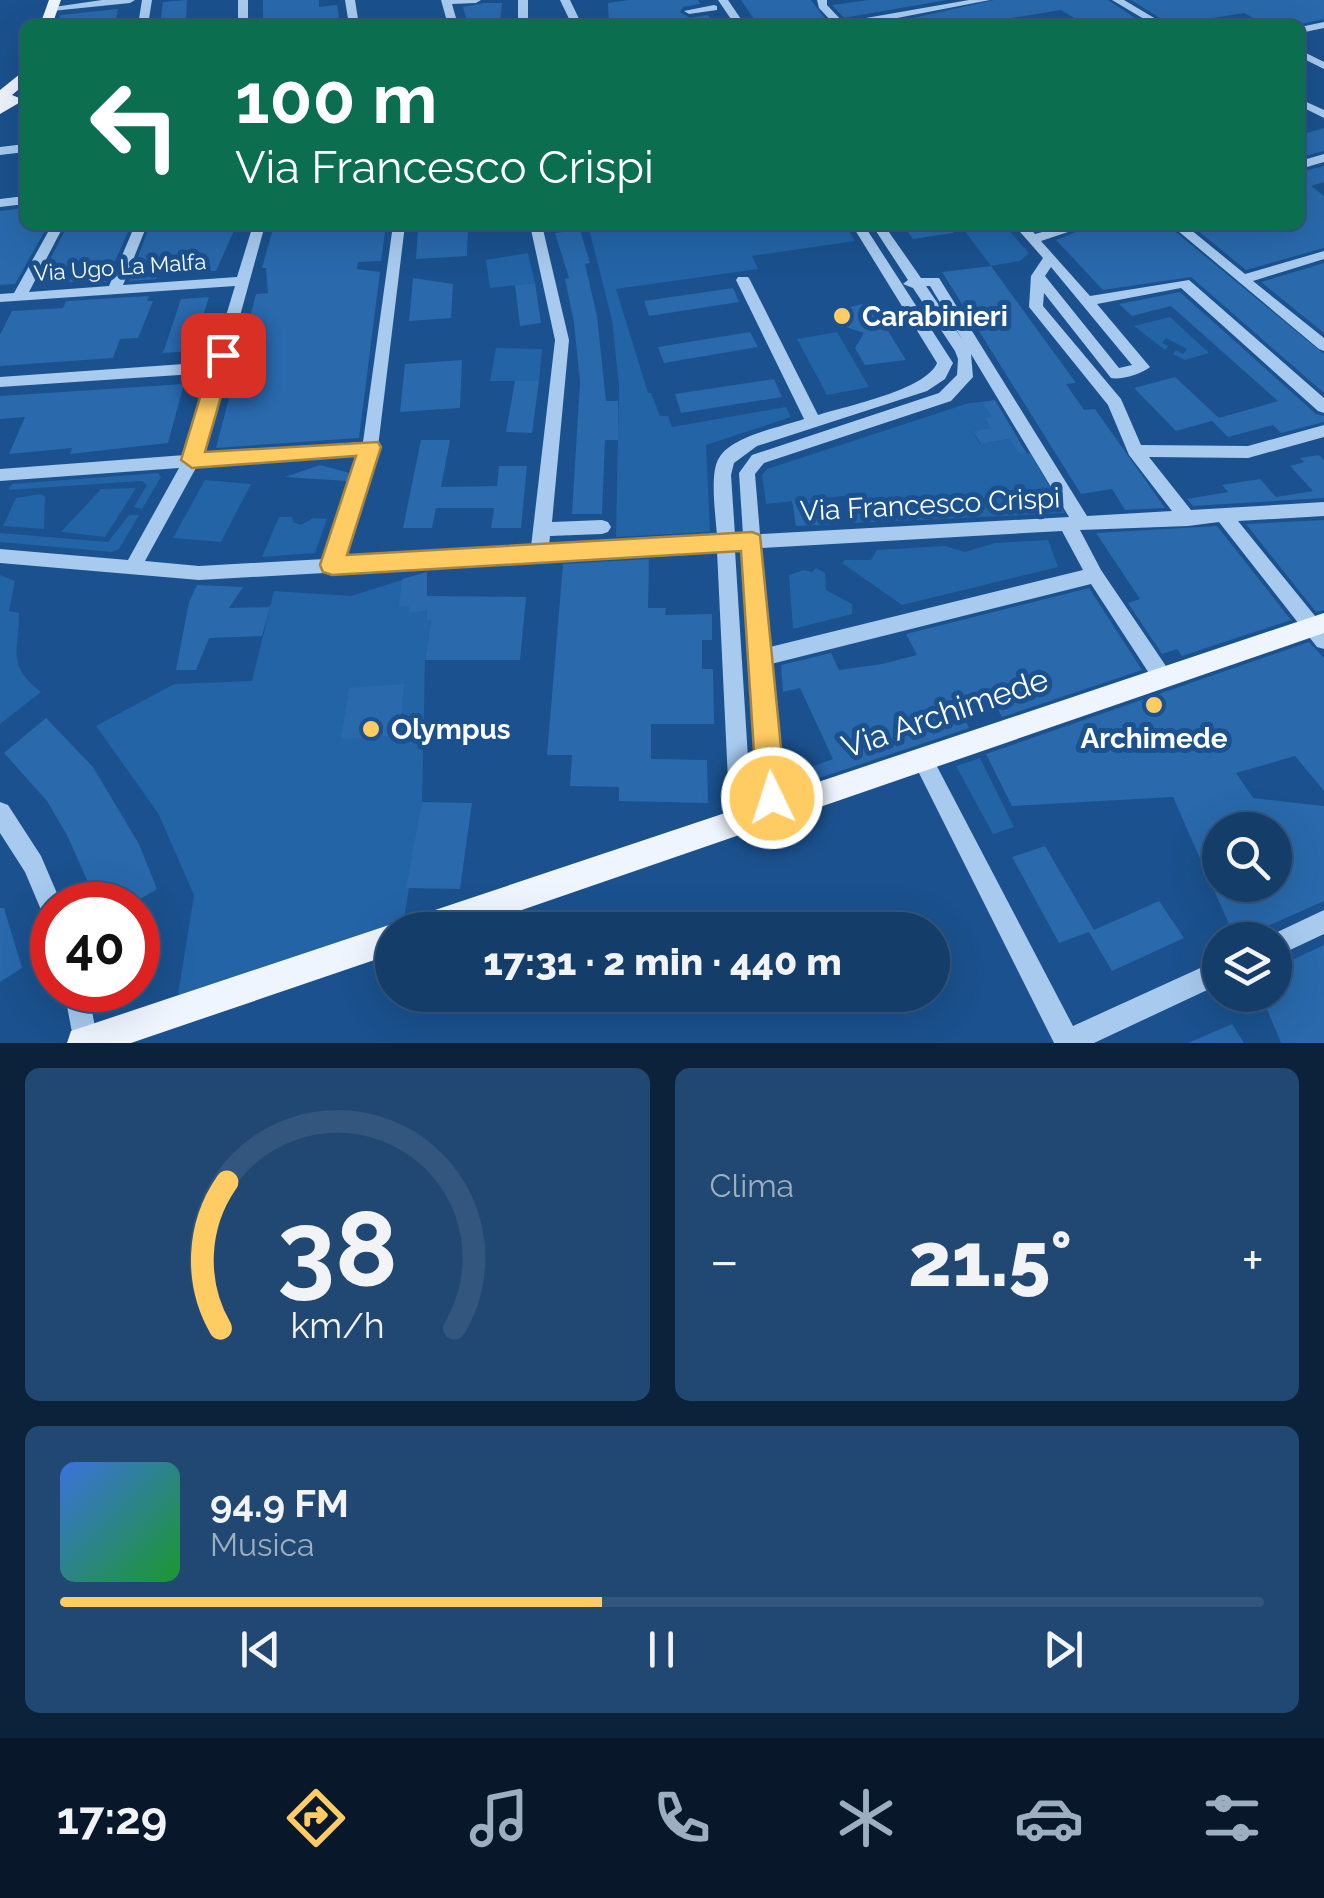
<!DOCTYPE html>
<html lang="it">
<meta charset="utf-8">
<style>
:root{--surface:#143d6a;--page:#214872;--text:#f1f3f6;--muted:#9daec1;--line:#33567e;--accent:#ffcc64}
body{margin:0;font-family:Raleway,sans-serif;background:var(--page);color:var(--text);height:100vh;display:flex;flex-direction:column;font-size:38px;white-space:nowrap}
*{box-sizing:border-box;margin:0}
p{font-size:32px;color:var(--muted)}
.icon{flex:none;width:55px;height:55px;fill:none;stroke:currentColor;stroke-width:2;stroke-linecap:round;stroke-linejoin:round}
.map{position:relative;height:1043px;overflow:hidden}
.drawer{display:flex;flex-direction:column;gap:25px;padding:25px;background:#0b223a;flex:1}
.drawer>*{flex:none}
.guide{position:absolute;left:20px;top:20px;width:1285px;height:210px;border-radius:15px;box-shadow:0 10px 40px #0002,0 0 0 2px var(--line);background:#0b6e4f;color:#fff;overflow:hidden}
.buttons{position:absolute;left:1202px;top:812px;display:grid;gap:20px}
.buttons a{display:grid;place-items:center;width:90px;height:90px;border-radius:50%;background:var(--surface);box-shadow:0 10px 40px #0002,0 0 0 2px var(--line);font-size:50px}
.speed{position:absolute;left:30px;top:882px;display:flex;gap:20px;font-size:50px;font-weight:700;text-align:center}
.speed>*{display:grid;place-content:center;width:130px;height:130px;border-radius:50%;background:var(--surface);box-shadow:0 10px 40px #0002,0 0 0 2px var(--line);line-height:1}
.speed .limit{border:15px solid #d22;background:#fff;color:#111}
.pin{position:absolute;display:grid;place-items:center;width:85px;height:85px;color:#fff;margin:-42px;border-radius:20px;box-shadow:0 5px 15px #0006}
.me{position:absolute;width:110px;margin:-55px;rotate:356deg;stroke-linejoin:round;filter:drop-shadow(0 0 8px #0008)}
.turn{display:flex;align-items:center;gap:35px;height:210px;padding:0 50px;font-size:45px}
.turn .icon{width:130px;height:130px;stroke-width:2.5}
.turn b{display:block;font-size:70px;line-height:85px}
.big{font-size:75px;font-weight:800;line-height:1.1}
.drawer .widget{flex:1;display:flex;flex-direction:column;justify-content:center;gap:15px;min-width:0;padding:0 35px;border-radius:15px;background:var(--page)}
.drawer .dial{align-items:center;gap:0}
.dial svg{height:260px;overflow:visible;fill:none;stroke:var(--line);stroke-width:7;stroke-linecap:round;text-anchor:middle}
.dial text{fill:var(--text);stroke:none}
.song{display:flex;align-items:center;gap:30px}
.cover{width:120px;height:120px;border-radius:15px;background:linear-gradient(135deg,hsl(220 70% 55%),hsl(130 70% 35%))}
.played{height:10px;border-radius:5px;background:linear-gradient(90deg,var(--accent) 45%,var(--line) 45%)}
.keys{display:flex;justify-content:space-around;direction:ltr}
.heat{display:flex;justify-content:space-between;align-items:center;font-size:55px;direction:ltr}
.drawer .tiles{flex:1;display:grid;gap:25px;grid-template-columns:1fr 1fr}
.widget:last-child{grid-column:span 2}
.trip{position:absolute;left:375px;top:912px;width:575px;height:100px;border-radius:50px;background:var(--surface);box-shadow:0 10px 40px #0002,0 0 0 2px var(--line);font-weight:800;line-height:100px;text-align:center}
.dock{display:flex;height:160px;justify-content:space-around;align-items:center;background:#08182a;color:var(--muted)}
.dock .icon{width:70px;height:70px}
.dock .active{color:var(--accent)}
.dock b{font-size:45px;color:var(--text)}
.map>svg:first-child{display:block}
</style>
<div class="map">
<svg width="1324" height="1043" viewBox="0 0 1324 1043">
<rect width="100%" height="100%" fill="#1a518e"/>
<path fill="#2364a7" d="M588,225H845L855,241L752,256L758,269L616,289L648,393H651L660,416H668L672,427L786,407L791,417L706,445L710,532L616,537L619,385L612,320Z
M960,225H1004L1029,253L1020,261L991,266Z
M528,253L535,283L490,288L486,260Z
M1170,317L1209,353L1185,360L1173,354L1176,350L1183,354L1187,349L1166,338L1162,343L1168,346L1165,350L1134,326Z
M837,332L869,387L827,395L797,339Z
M496,348L542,349L539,381H490Z
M982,402L991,416L985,420L990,428L973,431L980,444L1009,439L1020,455L1030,453L1065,513L853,523L844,496L766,504L762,475L767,469L969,403Z
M158,473L161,477L142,509L134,507L147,485L142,481L8,490L12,484Z
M205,480L251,484L221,542L173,538Z
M136,488L105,537L61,532L101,489Z
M41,494L45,497L44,529L3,526L16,498Z
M129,515H139L119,549L112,552L0,542V533L108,542Z
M279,517H292L293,522L301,525L313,518L327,519L315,553L262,557Z
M1048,540L1058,567L902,605L842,563L845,560H871L877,550L945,546L965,552L995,543Z
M816,568L825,573L826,590L852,604V614L793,629L789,575L804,570L812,572Z
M427,572V619L431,620L425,660L422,802L404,920L178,995L194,895L158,813L96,726L174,684L252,681L274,591L351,596Z
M0,575L15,581L9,611L19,613C19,652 6,665 41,692L0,724Z
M980,758L1014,827L993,834L956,766Z"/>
<path fill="#2969ac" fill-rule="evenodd" d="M187,0L186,22L160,25L163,2Z
M263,0H319V7L337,5L340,25H276L275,18L263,19Z
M629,0H698L700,4L683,7L680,12L690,18L708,15L714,25H609L608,3Z
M741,0H811L830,25H758Z
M869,0H947L844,18L832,5Z
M994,0H1108L1135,18L1086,25L1061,10L970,25H881Z
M1131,0H1324V19L1297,25H1266L1244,13L1171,25Z
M484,3H502L500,24L468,25L463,7Z
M118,9L115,25H58L60,15Z
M1324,128V151L1300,157V135Z
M1324,166V182L1311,186L1324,196V248L1246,270L1191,225H1300V172Z
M25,208V225H48L15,284L0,285V211Z
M68,225H131L106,282H38Z
M150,225H176L174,230L236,226L216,271L158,273L156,279L129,281Z
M274,225H386L381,261L358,262L357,269L380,272L359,438L216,448L256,294L268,293L266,268H262Z
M903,225H952L953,233L913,239Z
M1093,225H1167L1324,354V393L1191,277L1103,290L1056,240Z
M468,226L467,256L416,259L418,229Z
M580,230L590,263L585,264L597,316L606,401H618V440H605L602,514H572L580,382L574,323L565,279L569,278L555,233Z
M1324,263V333L1261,282Z
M991,266L1076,383L1066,384L1084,410L1095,409L1165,508L1125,510L1112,489L1081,494L942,272Z
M413,278L453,284L451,318L409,321Z
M535,283L541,323L520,326L515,285Z
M733,288L739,302L649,316L644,301Z
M1180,292L1316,414L1324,416V422L1281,433L1273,425L1228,437L1212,421L1176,431L1134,388L1175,377L1219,418L1278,401L1171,306L1132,316L1119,304Z
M149,296L147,301H153L138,338L120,339L113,358L0,366V335L12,311L63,308L66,301Z
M209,297L192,351L163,353L181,299Z
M870,302L906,360L865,365L855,348L864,333L843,326L834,311Z
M750,332L758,347L664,363L658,347Z
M462,360L460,408L400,412L405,364Z
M774,379L782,397L681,413L675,394Z
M515,381H539L532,433L506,432Z
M184,384L168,443L70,454L72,448L9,454L25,417L0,419V396Z
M995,400L1027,454L1020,455L1009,439L981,444L973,431L990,428L985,419L991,416L982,402Z
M421,440H450L441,487L497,486L499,466H527L521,528H491L494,508H436L432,528H403Z
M1319,455L1324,460V498L1193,506L1187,499L1228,492L1222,485L1260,479L1276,497L1313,491L1290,466L1304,462L1300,458Z
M320,465L350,473L347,481L285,477Z
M792,500H830L837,524L796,526Z
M1324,520V610L1316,612L1246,524Z
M1217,526L1291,620L1182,656L1177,649L1162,654L1128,603L1140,599L1096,533Z
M649,559L648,608H666L665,615L712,614V640H702V669H713L714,724H651V759L707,760L708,803L619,801V787L570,786L572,755H547L563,564Z
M427,572V596L526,597L520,660H425L431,620H427V610L409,613V606L399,607L402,579Z
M197,585L243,587L229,608L270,607L262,636L209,638L196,670H176L189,602Z
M1089,588L1142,670L1002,717L996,706L964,717L969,728L807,782L811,767L833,759L800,688L783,692L781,665L831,653L839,670L882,664L917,655L906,634Z
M1309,642L1324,658V791L1295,756L1236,773L1253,798L1324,806V901L1236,940L1173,797L1012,806L986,754ZM1220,830H1275V885H1220Z
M404,684L399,735L341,739L349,688Z
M46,718L93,767L139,844L157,889L130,905H98L68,837L47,801L4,753Z
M422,802L472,803L460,889L406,888Z
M1045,846L1094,930L1159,901L1184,938L1112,971L1089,932L1059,943L1012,857Z
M0,908H4L22,968L0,982Z
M1324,945V1043H1281L1261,995H1275V968Z
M1232,1024L1244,1043H1188Z"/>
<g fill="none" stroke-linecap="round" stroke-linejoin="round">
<path fill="#a7caee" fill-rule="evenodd" d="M102,0H135L130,3L52,11L47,8Z
M142,0H152L148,25H138Z
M238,0H248V25H238Z
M345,0H355L359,25H349Z
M441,0H481L476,3L452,4L458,25H448Z
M518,0H528V25H518Z
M560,0H570L582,25H572Z
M718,0H728L745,25H735Z
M817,0H827V5L843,22L969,0H990L861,25H835L819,8Z
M1112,0H1124L1166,25H1154Z
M714,5L717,6V10L689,14L684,11Z
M1324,22V28L1300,33V27Z
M1300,50L1324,62V69L1300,57Z
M1300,99L1324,110V118L1300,106Z
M25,144V152L0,155V147Z
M1324,154V162L1300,169V161Z
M25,196V204L0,207V199Z
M52,225H64L29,292L109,286L135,225H147L123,285L237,277L253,225H265L202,454L363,442L393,225H405L378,447L342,558L531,547L555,340L530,225H542L569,340L552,522L602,520L608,522L611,527L608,532L602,534L550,536L549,546L717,536C716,518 709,473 719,458C732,436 781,427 804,419L736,280L738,277H748L750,280L818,415C846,406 926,390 937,363L852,225H864L953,363L945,379L927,391L757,446L734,463L731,475L735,535H743L739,473L752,455L939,393L957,375L958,359L955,351L913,288L903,284L908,280L872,225H884L921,278H939L1087,516L1172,511L1129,455L1108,405L1029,307L1031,276L1043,258L1014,225H1027L1035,234L1068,225H1089L1041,241L1090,296L1189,280L1324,398V413L1318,411L1181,288L1097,304L1150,367C1142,374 1121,380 1111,378L1044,293L1043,306L1121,399L1141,445L1248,446L1324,425V437L1248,458L1149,457L1191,510L1324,502V516L1238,521L1324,627V649L1317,647L1219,522L1188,526L1080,530L1101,570L1170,672L1173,678L1170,684L1163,687L1156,684L1091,584L771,664L783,812L780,820L772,823L764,820L761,812L744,549L735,550L752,822L749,830L741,833L733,830L730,822L717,551L199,580L0,563V549L128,560L179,468L0,481V469L185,455L209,373L0,387V377L212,362L235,286L0,302V294L14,293ZM1051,267L1132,365L1119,368L1045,276ZM926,286H930L962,339ZM971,354L1069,517L760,534L755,474L764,463L951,401L973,377ZM360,454L324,559L199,566L145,561L197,466ZM1062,531L1083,570L770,647L761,548Z
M1171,225H1185L1245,274L1324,251V259L1253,281L1324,338V351L1319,349Z
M924,752L931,755L1073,1026L1220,959V984L1094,1043H1054L917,769L913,762L917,755Z
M0,802L8,805L41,856L62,905H52V920L44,917L25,872L0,833Z
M1324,910V934L1275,957V940H1265L1267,937Z
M64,990H88L98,1043H74Z"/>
<path fill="#eef5ff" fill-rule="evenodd" d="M49,0H61L52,25H40Z
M25,70V84L12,95L24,100L0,114V90Z
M1324,613V633L464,930H405L409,919L420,915Z
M392,924L404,930H392V954L131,1043H67L71,1031Z"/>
</g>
<path fill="#ffcc64" stroke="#a68541" stroke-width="2.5" d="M223,348L233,355L205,452L378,442L381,447L347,555L752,532L760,535L786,798L781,808L772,812L762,808L757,798L741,551L332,575L323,572L320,565L356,456L192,468L181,460L213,355Z"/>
<g fill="#ffcc64" stroke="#1a518e" stroke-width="4">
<circle cx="842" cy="316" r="10"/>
<circle cx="1154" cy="705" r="10"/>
<circle cx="371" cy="729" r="10"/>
</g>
<g text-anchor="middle" stroke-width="10" stroke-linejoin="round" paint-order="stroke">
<g font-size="22" fill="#fff" stroke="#1a518e">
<text transform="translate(120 267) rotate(-4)" y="8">Via Ugo La Malfa</text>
</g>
<g font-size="28" font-weight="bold" fill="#fff" stroke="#1a518e" text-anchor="start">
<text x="862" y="326">Carabinieri</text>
<text x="391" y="739">Olympus</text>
<text x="1154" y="748" text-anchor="middle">Archimede</text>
</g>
<g font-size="28" fill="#fff" stroke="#1a518e">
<text transform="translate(930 504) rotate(-3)" y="10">Via Francesco Crispi</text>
</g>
<g font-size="32" fill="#fff" stroke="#1a518e">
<text transform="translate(945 713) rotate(-19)" y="11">Via Archimede</text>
</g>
</g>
</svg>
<div class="buttons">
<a><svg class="icon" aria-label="search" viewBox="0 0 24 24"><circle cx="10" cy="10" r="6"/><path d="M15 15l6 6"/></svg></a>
<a><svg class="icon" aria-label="layers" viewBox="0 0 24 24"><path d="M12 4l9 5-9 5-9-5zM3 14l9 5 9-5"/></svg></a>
</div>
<div class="speed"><div class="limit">40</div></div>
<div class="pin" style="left:223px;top:355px;background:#d93025"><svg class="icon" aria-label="arrive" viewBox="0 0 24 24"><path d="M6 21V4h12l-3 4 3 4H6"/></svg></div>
<svg class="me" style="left:772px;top:798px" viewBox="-20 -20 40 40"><circle r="17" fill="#ffcc64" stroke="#fff" stroke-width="3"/><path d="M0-11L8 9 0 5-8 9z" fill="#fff"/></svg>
<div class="trip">17:31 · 2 min · 440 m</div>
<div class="guide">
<div class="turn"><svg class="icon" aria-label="left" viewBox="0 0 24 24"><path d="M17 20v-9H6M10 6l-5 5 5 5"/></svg><div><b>100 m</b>Via Francesco Crispi</div></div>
</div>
</div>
<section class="drawer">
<div class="tiles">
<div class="widget dial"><svg viewBox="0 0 100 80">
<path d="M14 69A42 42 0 1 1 86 69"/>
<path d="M14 69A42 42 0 0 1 16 24" stroke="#ffcc64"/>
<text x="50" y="56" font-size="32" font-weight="700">38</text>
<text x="50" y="72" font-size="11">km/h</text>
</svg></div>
<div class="widget"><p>Clima</p>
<div class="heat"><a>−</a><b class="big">21.5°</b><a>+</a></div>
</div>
<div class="widget">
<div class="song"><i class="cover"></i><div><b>94.9 FM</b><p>Musica</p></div></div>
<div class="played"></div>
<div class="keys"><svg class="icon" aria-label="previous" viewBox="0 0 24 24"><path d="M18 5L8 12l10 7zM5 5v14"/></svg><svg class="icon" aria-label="pause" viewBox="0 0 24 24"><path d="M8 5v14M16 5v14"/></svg><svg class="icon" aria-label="next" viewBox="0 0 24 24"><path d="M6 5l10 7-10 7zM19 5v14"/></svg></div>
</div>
</div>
</section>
<nav class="dock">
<b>17:29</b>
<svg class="icon active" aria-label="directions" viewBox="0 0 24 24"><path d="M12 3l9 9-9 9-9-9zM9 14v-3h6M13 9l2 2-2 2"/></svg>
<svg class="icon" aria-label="music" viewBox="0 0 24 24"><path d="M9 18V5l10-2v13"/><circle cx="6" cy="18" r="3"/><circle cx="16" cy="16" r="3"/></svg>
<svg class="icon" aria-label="phone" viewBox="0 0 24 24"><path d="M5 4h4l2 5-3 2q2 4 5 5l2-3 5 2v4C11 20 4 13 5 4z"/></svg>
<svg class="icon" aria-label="climate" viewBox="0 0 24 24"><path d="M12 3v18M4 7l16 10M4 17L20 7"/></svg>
<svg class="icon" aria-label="car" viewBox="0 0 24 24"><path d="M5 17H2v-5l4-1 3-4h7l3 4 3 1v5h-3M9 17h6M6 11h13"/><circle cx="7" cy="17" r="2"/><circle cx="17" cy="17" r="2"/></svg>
<svg class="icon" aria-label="filters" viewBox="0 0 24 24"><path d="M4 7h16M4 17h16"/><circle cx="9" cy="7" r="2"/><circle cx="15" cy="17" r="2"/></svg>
</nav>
